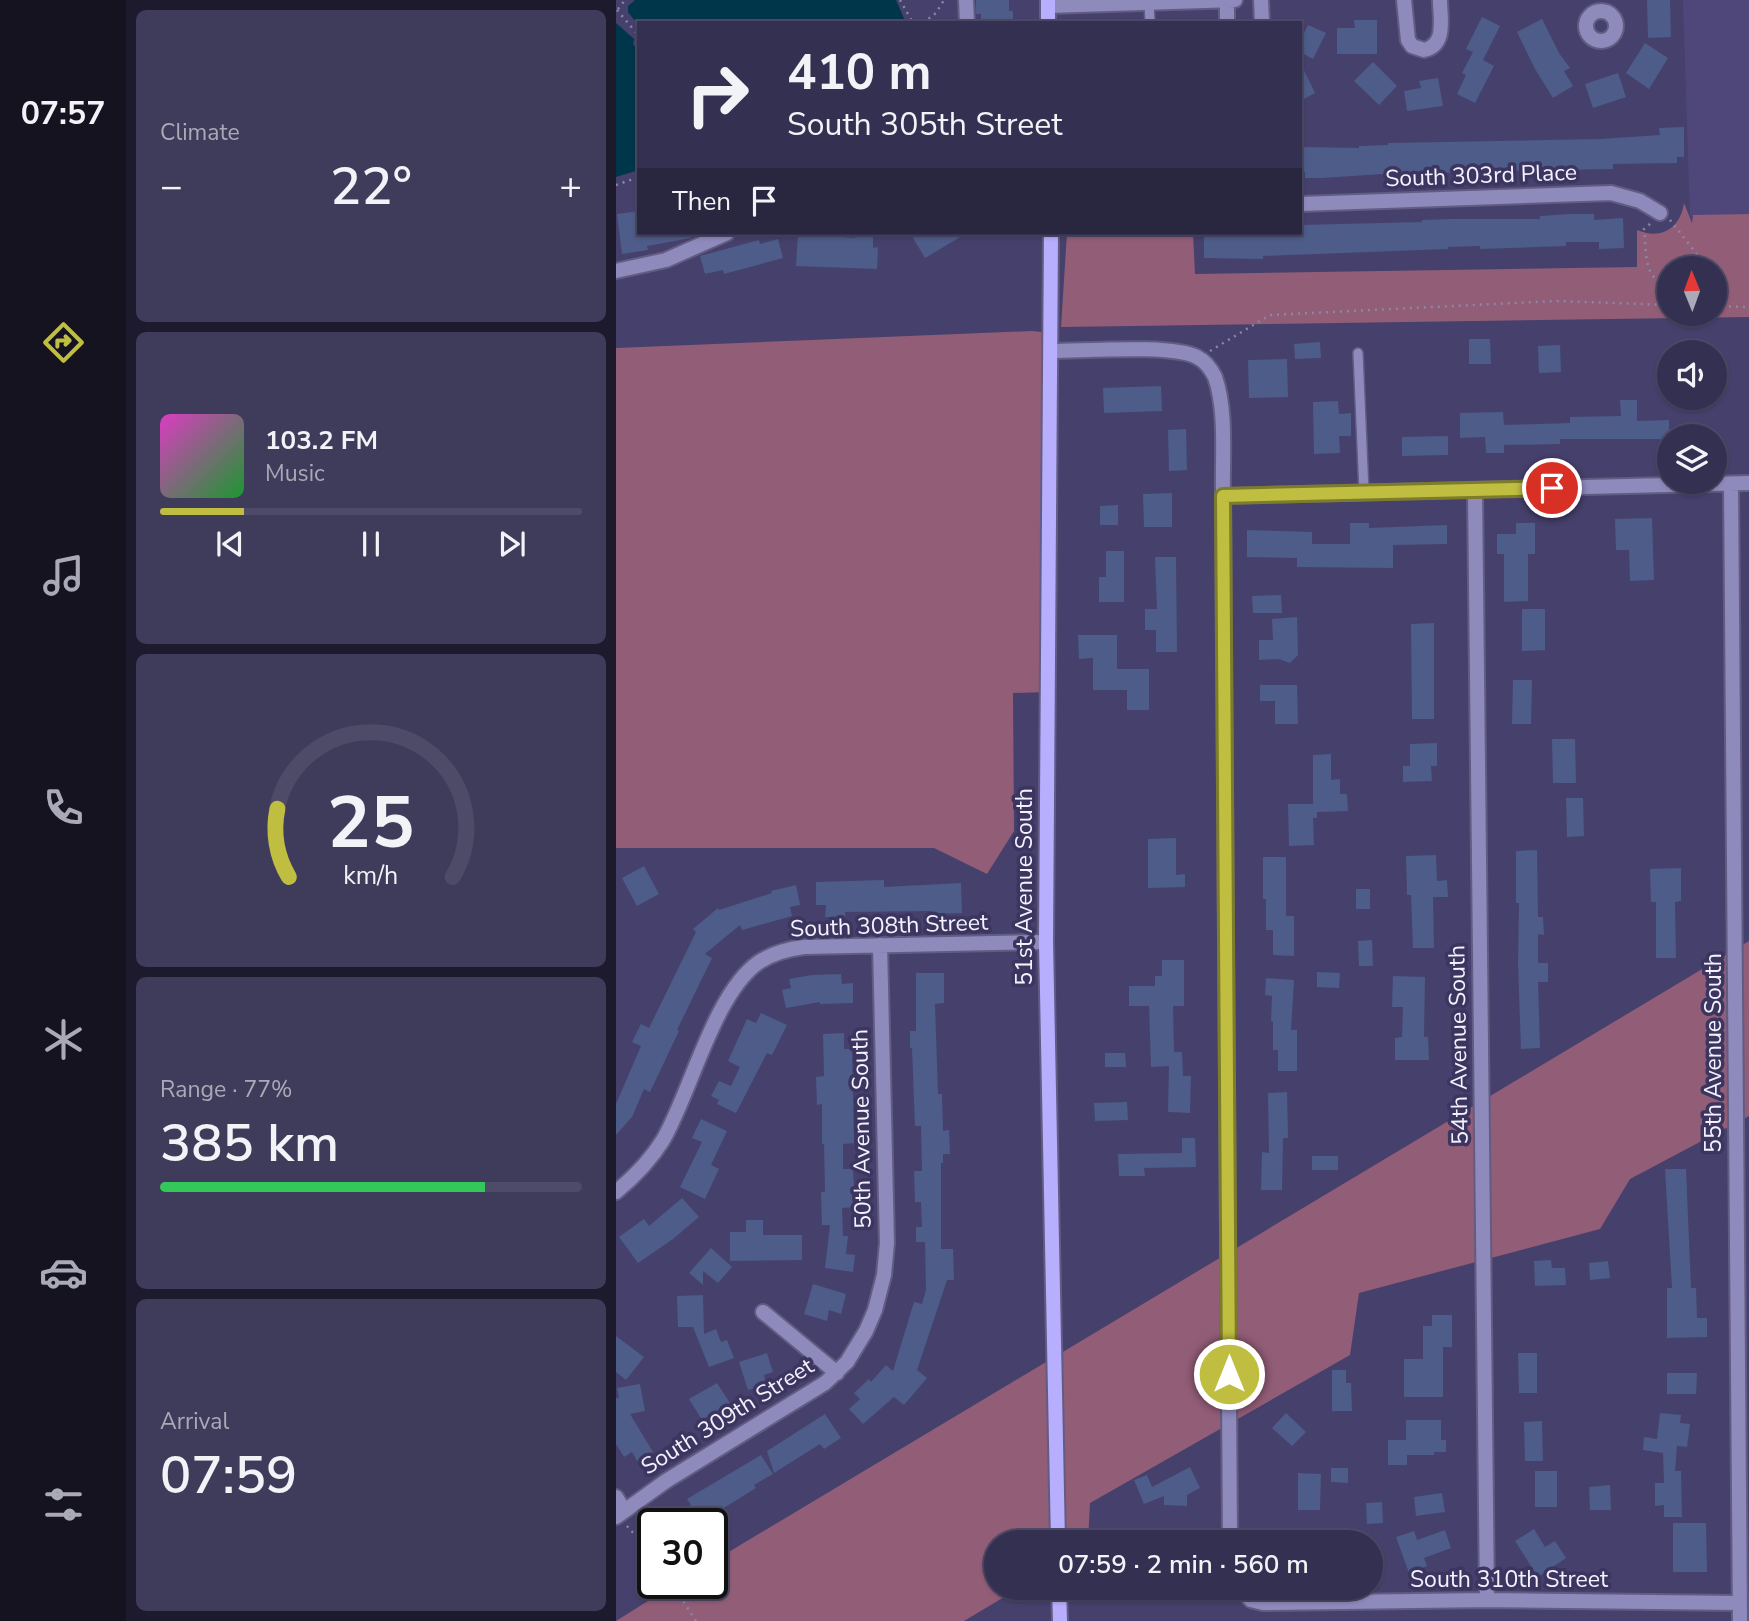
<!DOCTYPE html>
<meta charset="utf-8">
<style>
:root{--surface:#343051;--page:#3f3c5b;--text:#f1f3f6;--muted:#a9a9b7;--line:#4e4b68;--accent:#bfbe41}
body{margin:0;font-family:"Nunito Sans",sans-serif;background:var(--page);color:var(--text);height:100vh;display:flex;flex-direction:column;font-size:26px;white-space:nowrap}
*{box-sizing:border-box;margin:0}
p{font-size:23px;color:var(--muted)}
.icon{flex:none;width:38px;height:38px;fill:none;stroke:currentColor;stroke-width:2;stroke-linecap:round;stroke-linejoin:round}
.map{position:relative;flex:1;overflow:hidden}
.details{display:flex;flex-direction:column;gap:10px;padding:10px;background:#1d1a2d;width:490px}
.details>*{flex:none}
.guide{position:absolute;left:21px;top:21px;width:665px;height:214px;border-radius:0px;box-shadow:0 2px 5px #0004,0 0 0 2px var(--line);background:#343051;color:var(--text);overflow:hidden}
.needle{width:46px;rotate:359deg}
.fabs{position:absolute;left:1041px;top:256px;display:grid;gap:14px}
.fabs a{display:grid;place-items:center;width:70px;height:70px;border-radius:50%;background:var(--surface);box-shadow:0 2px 5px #0004,0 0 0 2px var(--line);font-size:35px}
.speed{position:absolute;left:21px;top:1508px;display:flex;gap:14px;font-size:35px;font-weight:700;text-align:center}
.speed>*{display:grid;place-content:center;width:91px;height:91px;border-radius:50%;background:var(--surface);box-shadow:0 2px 5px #0004,0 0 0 2px var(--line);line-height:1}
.speed .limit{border:4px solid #111;border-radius:10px;background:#fff;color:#111}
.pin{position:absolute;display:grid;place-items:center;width:60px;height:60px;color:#fff;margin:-30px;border:4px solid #fff;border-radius:50%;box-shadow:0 2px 7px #0007}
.me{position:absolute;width:77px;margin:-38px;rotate:0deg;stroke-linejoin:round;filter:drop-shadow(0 0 5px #0008)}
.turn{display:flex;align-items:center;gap:24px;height:147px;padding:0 35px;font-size:32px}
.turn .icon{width:91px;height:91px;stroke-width:2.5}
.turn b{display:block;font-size:49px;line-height:60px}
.then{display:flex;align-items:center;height:66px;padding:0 35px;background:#0003;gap:14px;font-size:26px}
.big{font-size:52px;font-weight:600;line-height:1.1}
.details .tile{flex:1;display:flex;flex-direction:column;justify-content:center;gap:10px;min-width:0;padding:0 24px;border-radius:10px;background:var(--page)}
.details .dial{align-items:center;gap:0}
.dial svg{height:182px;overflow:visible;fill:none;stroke:var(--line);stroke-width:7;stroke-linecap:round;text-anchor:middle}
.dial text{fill:var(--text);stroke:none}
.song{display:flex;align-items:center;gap:21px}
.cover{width:84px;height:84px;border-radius:10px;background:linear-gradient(135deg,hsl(310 70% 55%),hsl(130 70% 35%))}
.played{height:7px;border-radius:4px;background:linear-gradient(90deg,var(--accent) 20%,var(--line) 20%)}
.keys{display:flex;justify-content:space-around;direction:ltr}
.heat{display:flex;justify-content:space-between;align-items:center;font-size:38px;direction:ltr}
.charge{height:10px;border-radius:5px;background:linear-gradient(90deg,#34c759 77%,var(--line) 0)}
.trip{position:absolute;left:368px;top:1530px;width:399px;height:70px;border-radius:35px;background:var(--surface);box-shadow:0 2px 5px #0004,0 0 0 2px var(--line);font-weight:600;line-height:70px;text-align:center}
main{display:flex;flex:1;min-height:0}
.tab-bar{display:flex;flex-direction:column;width:126px;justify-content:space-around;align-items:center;background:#151320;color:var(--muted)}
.tab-bar .icon{width:49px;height:49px}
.tab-bar .active{color:var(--accent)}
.tab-bar b{font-size:32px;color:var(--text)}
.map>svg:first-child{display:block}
</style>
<main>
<nav class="tab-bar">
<b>07:57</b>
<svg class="icon active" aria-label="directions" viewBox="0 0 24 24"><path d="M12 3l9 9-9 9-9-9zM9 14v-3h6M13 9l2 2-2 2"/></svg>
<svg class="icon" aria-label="music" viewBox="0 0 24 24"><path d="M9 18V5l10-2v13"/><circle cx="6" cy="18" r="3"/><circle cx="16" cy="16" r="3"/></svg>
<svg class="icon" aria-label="phone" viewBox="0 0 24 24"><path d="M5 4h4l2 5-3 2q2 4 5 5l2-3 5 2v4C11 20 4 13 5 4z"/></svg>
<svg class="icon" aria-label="climate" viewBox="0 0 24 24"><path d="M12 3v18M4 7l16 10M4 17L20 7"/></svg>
<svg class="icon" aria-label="car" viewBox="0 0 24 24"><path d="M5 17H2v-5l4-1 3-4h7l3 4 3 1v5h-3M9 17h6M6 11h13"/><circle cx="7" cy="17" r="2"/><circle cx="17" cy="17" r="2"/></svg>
<svg class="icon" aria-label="filters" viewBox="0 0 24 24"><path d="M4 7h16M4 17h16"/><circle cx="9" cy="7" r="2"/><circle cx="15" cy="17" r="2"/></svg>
</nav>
<section class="details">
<div class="tile"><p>Climate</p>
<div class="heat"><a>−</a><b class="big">22°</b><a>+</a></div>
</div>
<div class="tile">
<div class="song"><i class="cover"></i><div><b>103.2 FM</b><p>Music</p></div></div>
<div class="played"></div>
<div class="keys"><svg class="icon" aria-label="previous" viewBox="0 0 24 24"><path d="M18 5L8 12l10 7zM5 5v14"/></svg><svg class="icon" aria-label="pause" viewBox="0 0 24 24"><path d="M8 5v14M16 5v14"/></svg><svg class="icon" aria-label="next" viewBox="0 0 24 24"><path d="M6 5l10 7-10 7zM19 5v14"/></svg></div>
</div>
<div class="tile dial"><svg viewBox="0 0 100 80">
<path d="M14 69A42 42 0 1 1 86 69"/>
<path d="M14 69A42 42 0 0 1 9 39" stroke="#bfbe41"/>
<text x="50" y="56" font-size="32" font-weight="700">25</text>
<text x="50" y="72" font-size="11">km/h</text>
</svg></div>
<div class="tile"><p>Range · 77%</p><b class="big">385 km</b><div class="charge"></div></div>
<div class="tile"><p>Arrival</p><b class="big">07:59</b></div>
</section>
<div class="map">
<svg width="1133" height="1621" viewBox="0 0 1133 1621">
<rect width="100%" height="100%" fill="#46406c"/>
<path fill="#4f477a" d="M1067,0H1133V214L1074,216Z"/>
<path fill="#925d77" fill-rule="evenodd" d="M1068,203L1076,223L1077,215L1133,214V317L445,327L451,233H577L579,274L1021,267V230C1045,240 1064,229 1068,203ZM1054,268H1099V313H1054Z
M416,331L435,333L432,692L397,693L398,831L371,874L318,848H0V348Z
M1133,941V1116L1014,1179L984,1229L743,1293L734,1355L474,1503L472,1542H380V1587H405L348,1621H0L59,1584H96V1562Z"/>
<path fill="#00364a" d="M19,0H280L290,23H23V26L12,12V6Z
M0,23L18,39L17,44L23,51V170L0,177Z"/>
<path fill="#4d5c88" d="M360,0H393V11H397V23H365V14H360Z
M1031,0H1054L1055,37L1032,38Z
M866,17L884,26L867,60L878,66L859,103L841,94L850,75L846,73L857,52L850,49Z
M926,19L943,53L954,68L948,71L957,86L937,98L919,69L901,32Z
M738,20H761V54H721V28H739Z
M692,25L710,33L697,59L684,52V31L688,33Z
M1029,43L1052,58L1033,89L1010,73Z
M684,62L699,93L684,101Z
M757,62L781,86L763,105L738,81Z
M1002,73L1010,97L977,108L969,84Z
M822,78L827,106L791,111L788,91L805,88L803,81Z
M1068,127V157H1061V163L997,164V169L876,171L875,166H855L854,173L797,172L706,178H689V172H684V147L743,148V146L772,145V143L984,139L1044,135L1043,128Z
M23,211V233H75V238L31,246L32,250L6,254L1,214Z
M953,214H978V220L1007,218L1008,248L983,249V242H950V246L864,249V246L832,247V249L647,256V259L588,258V234L685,233V225L806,222V220L836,219H924V216Z
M182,233H204L203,235L239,238L240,234H257V248L262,247L261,269L180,266Z
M294,233H351L309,258Z
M162,239L167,258L108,274L107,270L89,274L84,256L143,240L144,244Z
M853,339H874L875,364H853Z
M704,342L705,358L679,359L678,344Z
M944,345L945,372L923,373L922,346Z
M671,359L672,397L633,398L632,360Z
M545,386L546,411L488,413L487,388Z
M1004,400H1021V421L1053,420V439H944V444L888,445V453H870L869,437L844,438V413L887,412L888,425L954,423V417L1005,416Z
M722,401L723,414L735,413V436H723L724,453L698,454L697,402Z
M570,429L571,470L553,471L552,430Z
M832,436V455L786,456V437Z
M556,493V527H528L527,494Z
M502,505V525H484V506Z
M1036,518L1038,580L1014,581L1013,550H1000L999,519Z
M734,523H753V528L831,525V544L777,545V568L681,567V558L631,557V530L696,532V544H734Z
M900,523H919V554H912V601L888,602V554H881V534H900Z
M490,551H508V602H483V577H490Z
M539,557H560L561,652H540V630H529V609H541Z
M665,595L666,613H637L636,596Z
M906,609H929V650L906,651Z
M681,617L682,655L674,663L663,659L643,660V640H657L656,619Z
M818,623V719H796L795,624Z
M462,635H501V669H533V710H511V690H477V658L463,659Z
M897,680H916L915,724H896Z
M644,685H681L682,724H659V701H644Z
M936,739H959L960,783H937Z
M821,743V766H815L816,781L787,782V766H794V744Z
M715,754V780L724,779V794H731L732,811L701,812V818H697L698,845L673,846L672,804H697V755Z
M950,798H967L968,836L951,837Z
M560,838V875L569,874V887L532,888V839Z
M921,850L922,917H927L928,935L922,934V963H932V982H922L924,1048L905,1049L902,963L903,903H900V851Z
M820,855L821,881L831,880L832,897H817L818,948H797L795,895H791L790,856Z
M647,857H670V916H678V956L657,955V930H650V899H647Z
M28,866L43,894L21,906L6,878Z
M1065,868V901L1059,902L1060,958H1040V902H1035L1034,869Z
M268,880V887L345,883L346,913L315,914V911L229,912V917H209L210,905H200V882Z
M180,885L184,905L174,907L176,916L126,930L124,925L89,954L96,958L61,1030L63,1031L34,1092L28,1089L16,1117L0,1135V1104L25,1046L16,1042L25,1024L33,1028L80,932L77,929L102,908L103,910L156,893L155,891Z
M740,889H754V909H740Z
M756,940L757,966H743L742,941Z
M546,960H568V1006H557L558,1052H566L567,1076H575L574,1113L552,1112L553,1066L535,1067L533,1006H513V986H539V976H546Z
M701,972L724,973L723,988L701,987Z
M300,973H328V1003L319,1004L322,1094H326L327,1131L333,1130L334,1154H327V1163H325V1249H337L338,1280H331L301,1370L311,1378L288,1405L278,1397L247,1424L233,1409L244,1399L238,1393L253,1379L255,1382L270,1365L277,1371L298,1302L306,1304L310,1290L309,1242H300V1227H306L305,1202H299L298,1171H306L305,1126H299L296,1048H294V1031H300Z
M225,974L226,984L237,983V1003L204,1004V1002L170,1008L166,990L175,988L173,979L196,975Z
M777,976L809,977L808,1037H812L813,1060H779V1038L786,1037L787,1007H776Z
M650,978L678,980L675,1030H681V1071H662V1050H657V1022L655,1021L656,996L649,995Z
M145,1013L171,1025L156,1055L151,1053L120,1113L101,1104L103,1100L95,1096L103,1081L115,1086L124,1067L112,1061L131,1019L140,1023Z
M228,1033V1049H236L238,1143L227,1144V1169H237L239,1207L226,1208L227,1236H232L230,1254L239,1255L237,1272L209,1268L214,1225H206L205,1192H209L208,1144H206V1104L201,1105L200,1077L208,1076L207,1034Z
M489,1053H509L510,1067H489Z
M671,1092L672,1138H667L666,1190H645L646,1152L653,1153L652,1093Z
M511,1102L512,1120L479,1121L478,1103Z
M85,1119L111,1131L95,1165L103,1169L89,1199L64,1187L86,1142L76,1138Z
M566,1138H579L580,1167L528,1168L529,1176H503L502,1154L566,1153Z
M696,1156H722V1170H696Z
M1049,1169H1070L1075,1288H1080L1081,1318H1091V1337L1051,1338V1288H1056Z
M66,1198L83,1217L57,1239L22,1263L3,1237L28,1219L33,1226Z
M130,1220H147V1235H186V1260L114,1261V1232H130Z
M95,1248L116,1267L102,1283L87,1271V1285L73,1273Z
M935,1260L936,1268H949L950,1285L919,1286L918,1261Z
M992,1261L994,1278L974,1280L973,1263Z
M197,1284L230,1294L225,1314L213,1310L211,1321L188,1314Z
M87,1295L88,1334L100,1329L105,1342L111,1340L118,1358L93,1367L77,1327H62L61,1296Z
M816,1315H836V1347H827V1397H788V1359H807V1326H816Z
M0,1336L28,1357L10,1380L0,1372Z
M151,1353L157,1372L148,1375L150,1385L132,1390L123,1362Z
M902,1353H921V1393H903Z
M716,1370H730V1383H735L736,1411H716Z
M1051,1373H1081L1080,1394H1051Z
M101,1383L114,1403L86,1420L73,1399Z
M24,1384L29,1411L14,1414L37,1452L21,1461L16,1452L8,1457L0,1444V1398H3L1,1388Z
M670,1413L690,1432L676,1446L656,1428Z
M1044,1413L1065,1415L1064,1423L1074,1424L1071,1447L1061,1446L1059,1471H1065L1066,1517H1048V1505L1039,1506V1483H1048L1047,1453L1027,1450L1028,1437L1041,1439Z
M209,1414L225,1438L208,1449L204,1444L158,1473L151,1451Z
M790,1420H825V1440H830V1452H818V1455H791V1465H772V1440H790Z
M926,1421L927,1461H909L908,1422Z
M145,1455L157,1474L138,1485L140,1488L82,1524H70L63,1512L75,1505L71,1499Z
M574,1467L584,1488L571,1495V1506L548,1505V1496L528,1504L518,1480L531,1475L536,1487Z
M715,1468H732V1483L715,1482Z
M919,1471H941V1507H919Z
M682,1473L705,1474L704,1510H682Z
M994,1485L995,1510H974L973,1487Z
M826,1493L829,1512L800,1516L798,1497Z
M766,1502L767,1523L751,1524L750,1503Z
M1057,1523H1090L1091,1572H1057Z
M918,1529L929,1547L939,1541L950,1558L922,1577L899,1541Z
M829,1530L835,1548L808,1558L811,1566L793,1573L780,1537L798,1531L801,1540Z"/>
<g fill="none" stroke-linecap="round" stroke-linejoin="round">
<defs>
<path id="lane" d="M533,3L534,23
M742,353L748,492"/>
<path id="street" d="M350,0L351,23
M611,0V23
M645,0L646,23
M788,0L792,40L796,46L808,50C831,45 824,18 824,0
M432,6L619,0
M970 26a15 15 0 1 1 30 0a15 15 0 1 1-30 0Z
M684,204L995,193L1024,201L1044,213
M0,271L50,260L111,233
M436,351C468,351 556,344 581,357C589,361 595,369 599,377C611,411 606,460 607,496L614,1542
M1115,484L1124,1621
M859,490L871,1600
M607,496L1133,483
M0,1192C18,1177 34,1161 47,1140C75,1092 98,993 143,962C157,953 172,949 188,947L430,942
M147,1312L221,1373
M0,1497L8,1510
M0,1517L50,1481L209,1383L231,1362L250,1331L259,1310L268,1275L271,1243L264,945
M622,1587L635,1600L647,1603L871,1600L1123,1603"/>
<path id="secondary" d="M432,0V23
M435,233L430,942L442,1542
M443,1587L444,1621"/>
</defs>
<use href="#lane" stroke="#625c83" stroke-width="12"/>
<use href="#street" stroke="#625c83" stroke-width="18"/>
<use href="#secondary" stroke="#625c83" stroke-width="18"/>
<path stroke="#8b87a6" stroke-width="2.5" stroke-dasharray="2 5" stroke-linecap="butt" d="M284,0L297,23
M2,9L9,0
M1,10L23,36
M307,23L320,13L328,0
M0,185L23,177
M1054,220L1083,257L1086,268
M1034,224L1028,229C1031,253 1026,279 1054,287
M1099,306L1133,307
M594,351L654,315L939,301L1054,305
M11,1526L37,1555
M56,1584L80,1621"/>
<use href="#lane" stroke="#8f8abc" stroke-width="9"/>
<use href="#street" stroke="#8f8abc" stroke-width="14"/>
<use href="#secondary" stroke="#b8aefe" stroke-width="14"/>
</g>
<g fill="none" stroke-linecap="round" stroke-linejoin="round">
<defs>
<path id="route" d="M613,1374L607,496L936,488"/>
</defs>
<use href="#route" stroke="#7c7c2a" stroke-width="18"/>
<use href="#route" stroke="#bfbe41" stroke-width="12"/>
</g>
<g text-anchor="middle" stroke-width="7" stroke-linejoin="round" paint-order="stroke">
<g font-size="23" fill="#f2f1fc" stroke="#3b3560">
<text transform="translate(865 175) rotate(-2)" y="8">South 303rd Place</text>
<text transform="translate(408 887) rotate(-90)" y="8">51st Avenue South</text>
<text transform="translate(273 925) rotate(-2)" y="8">South 308th Street</text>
<text transform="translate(842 1045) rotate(-91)" y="8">54th Avenue South</text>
<text transform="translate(1097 1053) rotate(-90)" y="8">55th Avenue South</text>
<text transform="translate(245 1129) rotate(-91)" y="8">50th Avenue South</text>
<text transform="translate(111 1416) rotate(-32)" y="8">South 309th Street</text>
<text x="893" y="1587">South 310th Street</text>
</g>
</g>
</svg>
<div class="fabs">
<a><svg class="needle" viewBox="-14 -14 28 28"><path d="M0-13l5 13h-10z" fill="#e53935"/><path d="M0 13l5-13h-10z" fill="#a9a9b7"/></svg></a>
<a><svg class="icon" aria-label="sound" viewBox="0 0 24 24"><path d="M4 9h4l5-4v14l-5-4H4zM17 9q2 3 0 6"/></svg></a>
<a><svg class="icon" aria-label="layers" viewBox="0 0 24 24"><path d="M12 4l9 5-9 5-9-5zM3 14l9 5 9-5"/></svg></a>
</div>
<div class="speed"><div class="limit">30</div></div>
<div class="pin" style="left:936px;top:488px;background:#d93025"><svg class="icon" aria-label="arrive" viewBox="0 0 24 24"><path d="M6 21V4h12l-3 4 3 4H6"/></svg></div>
<svg class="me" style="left:613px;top:1374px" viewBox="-20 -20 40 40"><circle r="17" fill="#bfbe41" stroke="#fff" stroke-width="3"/><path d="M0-11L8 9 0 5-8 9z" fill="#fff"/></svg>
<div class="trip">07:59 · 2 min · 560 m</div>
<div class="guide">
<div class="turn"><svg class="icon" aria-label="right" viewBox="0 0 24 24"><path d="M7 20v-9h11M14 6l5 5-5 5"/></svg><div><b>410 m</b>South 305th Street</div></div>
<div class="then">Then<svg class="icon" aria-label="arrive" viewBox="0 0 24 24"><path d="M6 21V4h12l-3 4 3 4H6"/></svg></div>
</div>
</div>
</main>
